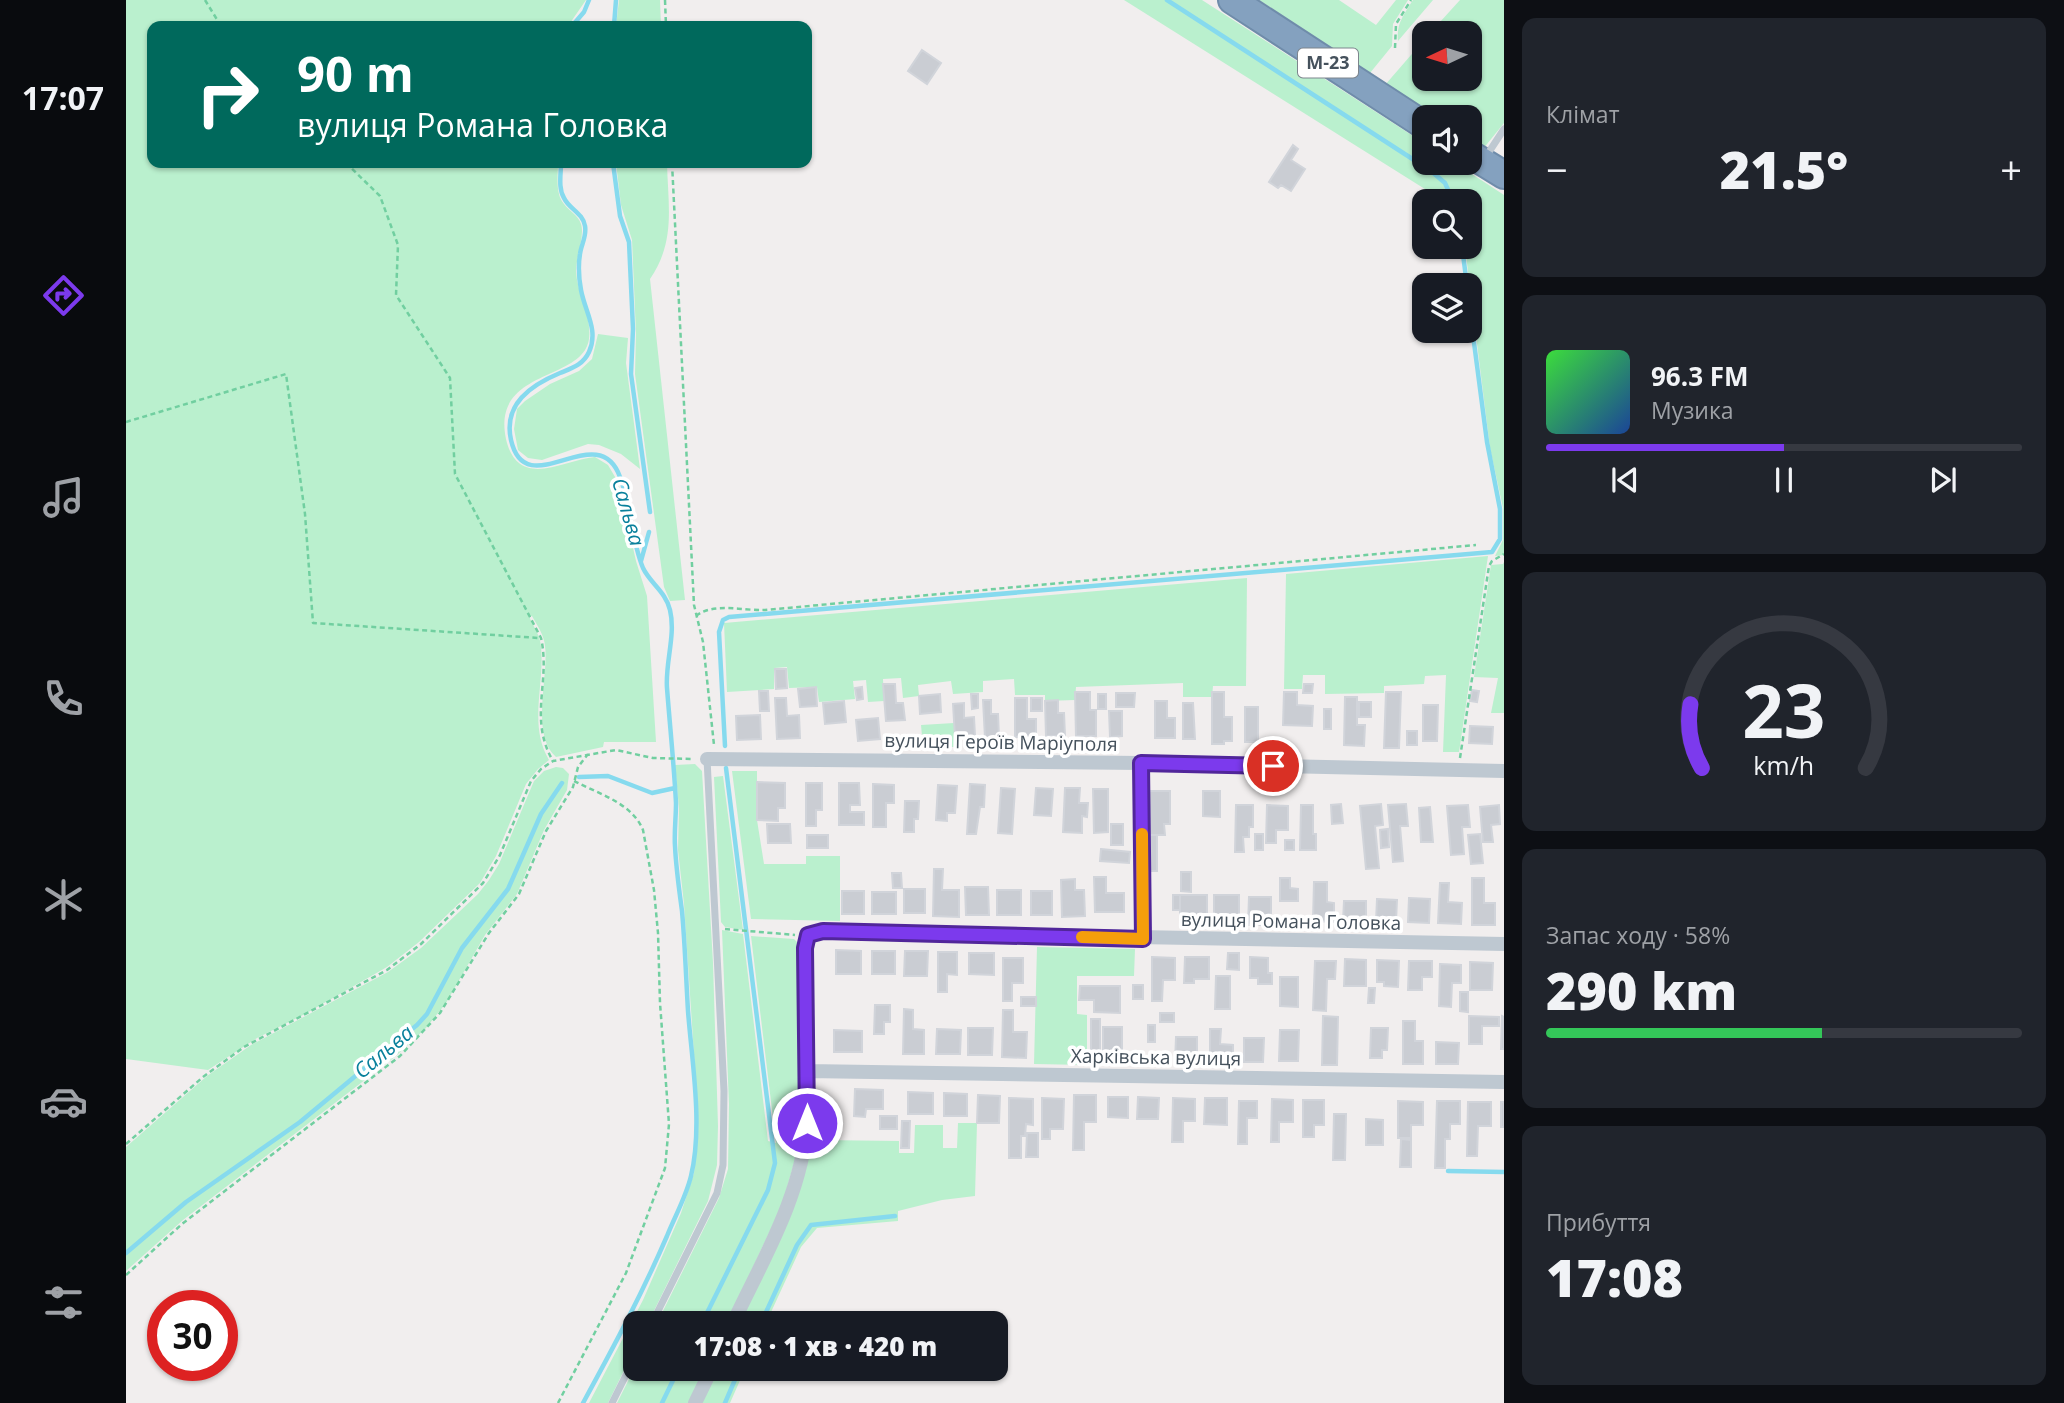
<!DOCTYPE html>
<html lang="uk">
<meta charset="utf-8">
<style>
:root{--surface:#171b24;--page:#20242c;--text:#f1f3f6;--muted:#9ea1a6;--line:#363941;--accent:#7c3aed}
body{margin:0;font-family:"Open Sans",sans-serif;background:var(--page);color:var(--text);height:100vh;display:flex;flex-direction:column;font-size:26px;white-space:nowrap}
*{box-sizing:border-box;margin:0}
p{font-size:23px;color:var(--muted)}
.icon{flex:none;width:38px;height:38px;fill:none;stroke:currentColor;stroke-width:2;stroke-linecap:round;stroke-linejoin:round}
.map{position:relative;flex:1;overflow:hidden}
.sheet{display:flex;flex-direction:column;gap:18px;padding:18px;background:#0d0f14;width:560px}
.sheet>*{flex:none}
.top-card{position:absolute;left:21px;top:21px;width:665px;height:147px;border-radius:14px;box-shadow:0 2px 5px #0004;background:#00695c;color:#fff;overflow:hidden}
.needle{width:46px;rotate:266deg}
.fabs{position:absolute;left:1286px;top:21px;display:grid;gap:14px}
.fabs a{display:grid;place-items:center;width:70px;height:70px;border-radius:14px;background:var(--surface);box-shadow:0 2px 5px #0004;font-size:35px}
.speed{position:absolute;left:21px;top:1290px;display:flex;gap:14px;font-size:35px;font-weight:700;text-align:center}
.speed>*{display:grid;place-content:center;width:91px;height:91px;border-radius:50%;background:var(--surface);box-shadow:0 2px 5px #0004;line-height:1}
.speed .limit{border:10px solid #d22;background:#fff;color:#111}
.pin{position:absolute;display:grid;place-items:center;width:60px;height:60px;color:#fff;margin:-30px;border:4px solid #fff;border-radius:50%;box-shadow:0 2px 7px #0007}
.me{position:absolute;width:77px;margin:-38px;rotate:0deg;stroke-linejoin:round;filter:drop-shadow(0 0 5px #0008)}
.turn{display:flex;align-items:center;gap:24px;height:147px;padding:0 35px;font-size:32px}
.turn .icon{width:91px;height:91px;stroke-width:2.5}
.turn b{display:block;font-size:49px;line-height:60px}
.big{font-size:52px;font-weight:800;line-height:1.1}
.sheet .card{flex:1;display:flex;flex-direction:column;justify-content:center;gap:10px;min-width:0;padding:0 24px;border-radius:14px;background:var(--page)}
.sheet .dial{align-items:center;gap:0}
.dial svg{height:182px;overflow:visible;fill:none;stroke:var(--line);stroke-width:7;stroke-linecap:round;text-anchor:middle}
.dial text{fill:var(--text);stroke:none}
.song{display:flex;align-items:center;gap:21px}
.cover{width:84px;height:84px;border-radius:10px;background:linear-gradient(135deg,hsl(120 70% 55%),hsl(220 70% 35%))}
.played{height:7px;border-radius:4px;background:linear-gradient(90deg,var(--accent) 50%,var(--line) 50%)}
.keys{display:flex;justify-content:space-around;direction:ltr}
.heat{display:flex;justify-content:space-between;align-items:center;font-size:38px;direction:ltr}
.charge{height:10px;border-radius:5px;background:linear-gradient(90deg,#34c759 58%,var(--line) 0)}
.trip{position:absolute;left:497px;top:1311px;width:385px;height:70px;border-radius:14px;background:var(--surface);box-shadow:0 2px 5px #0004;font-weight:800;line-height:70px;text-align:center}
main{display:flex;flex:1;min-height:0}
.tab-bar{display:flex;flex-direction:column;width:126px;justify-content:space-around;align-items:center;background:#090b0e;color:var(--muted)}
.tab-bar .icon{width:49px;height:49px}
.tab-bar .active{color:var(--accent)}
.tab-bar b{font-size:32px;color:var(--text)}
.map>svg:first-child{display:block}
</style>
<main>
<nav class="tab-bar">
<b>17:07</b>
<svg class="icon active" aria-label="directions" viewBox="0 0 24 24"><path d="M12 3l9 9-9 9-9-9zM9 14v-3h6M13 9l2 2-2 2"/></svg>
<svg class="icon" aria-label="music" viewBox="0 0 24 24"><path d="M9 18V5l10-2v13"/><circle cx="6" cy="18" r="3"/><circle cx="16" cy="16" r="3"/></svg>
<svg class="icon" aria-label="phone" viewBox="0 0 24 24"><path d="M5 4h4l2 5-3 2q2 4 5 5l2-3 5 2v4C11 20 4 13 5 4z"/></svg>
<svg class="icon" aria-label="climate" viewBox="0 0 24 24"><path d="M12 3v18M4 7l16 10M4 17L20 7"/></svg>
<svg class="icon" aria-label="car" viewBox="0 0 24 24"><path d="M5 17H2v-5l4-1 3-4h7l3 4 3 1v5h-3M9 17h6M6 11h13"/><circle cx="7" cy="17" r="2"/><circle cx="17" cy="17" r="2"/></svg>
<svg class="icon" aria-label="filters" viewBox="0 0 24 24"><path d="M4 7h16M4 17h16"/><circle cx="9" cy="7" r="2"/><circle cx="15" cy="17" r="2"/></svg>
</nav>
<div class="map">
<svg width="1378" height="1403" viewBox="0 0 1378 1403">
<rect width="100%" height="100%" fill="#f1eeee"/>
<path fill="#baf0ce" d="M0,0H460L442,26H26V163H432C432,176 429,193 438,204C443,211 452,215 455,224C459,236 450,257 450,271C451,294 466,316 463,339C457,382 365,368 380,439C392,491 437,460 469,457L482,465L492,482L510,561L521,596L530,742H478L477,747L430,757C404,735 423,676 419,646C418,635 411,625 406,616H403C407,626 414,635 415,646C419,685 402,725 423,760L412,769L400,784L370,856L354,883L293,942L261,967L179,1014L131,1038L82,1070L0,1059Z
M493,0H534L535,26H490Z
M998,0H1076L1298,143V163H1329L1378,195V555L1369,556L1377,540V508L1364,448L1339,247H1344V201H1318Z
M1133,0H1213L1250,25L1270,0H1282L1267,24L1266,46L1244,73Z
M1287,0H1307L1272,41C1270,24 1278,14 1287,0Z
M1334,0H1378V123L1357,149L1344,141V117H1309L1259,85L1298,40V79H1344V33H1304Z
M490,163H541C542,206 550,241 524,279L559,600L544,601L538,587L509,374L510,333L506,240L495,205Z
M472,334L502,338L500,363L514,469L495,454L473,445L462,444L416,460L402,458L392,450L388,429L391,409L399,401L424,384L453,371L466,359Z
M1362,556L1333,752H1317L1320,675L1299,676L1298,684L1258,686V693L1199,694V675H1177L1176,689H1158L1160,574Z
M1378,562V713H1365L1372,678L1348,677L1365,565L1377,564Z
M1121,578L1120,686H1087L1086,697H1057V683L950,687L949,700L919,701V695H889L888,679L857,681V692L827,694L825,681L792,685L793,696L777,698L775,678L757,679L758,701L742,702L740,680L727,681L729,699L693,702L691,687L663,688L661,667L648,668V689L601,692L598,623Z
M828,723L829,747H797L795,725Z
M569,764L576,771L587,963L592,1126L591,1165L582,1201L522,1323H509V1348L482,1403H463L517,1300L555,1213L568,1173L572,1115L558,904L552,850L553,808L549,765Z
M430,767L437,768L443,774L441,790L418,830L391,894L359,935L320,1003L300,1028L270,1056L57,1220L0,1271V1147L81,1076L125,1045L262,972L295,948L352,894L363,880L373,864L408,781L418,771Z
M606,771H631V820L638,864H680V856H714V921L625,919Z
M597,776L617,930L599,927L595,922L588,777Z
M596,930L617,934L642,1141L650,1143L625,936L668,939L671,942L675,1119L670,1156L656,1205L601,1323H531L593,1198L602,1169L603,1104Z
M911,947L1009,949L1008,976H951V1014L961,1015V1065L908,1064Z
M832,1123H851L849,1196L816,1200L772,1211V1221L691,1228L675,1247L640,1323H614L686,1130H694V1140L773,1141V1153H788L789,1125H817V1148H831Z
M509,1367V1368L580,1369L563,1403H491Z
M592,1369H619L604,1403H576Z"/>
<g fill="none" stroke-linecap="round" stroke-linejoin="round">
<path stroke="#86daee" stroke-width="4.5" d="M1041,0L1305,171L1319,183L1327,201
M446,26L458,12L463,0
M488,26L490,0
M435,163C435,174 432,188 438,198C443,209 457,213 459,226C461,236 455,245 454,254C452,266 453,279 455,290C459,312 473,330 463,352C457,365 446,368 434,373C405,385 377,404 385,440C400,506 472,416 494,477C505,506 505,539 517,568C524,583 540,592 544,610C550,635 539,663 541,688C544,727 548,765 550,803C550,818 548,832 549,846C550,868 553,889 556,911C559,944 560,978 562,1011C566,1063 577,1126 565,1176C560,1197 549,1216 541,1236C516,1294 487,1348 457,1403
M487,163L494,216L503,242L507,329L505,374L524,512
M1336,247L1341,285
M515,561L523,532
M599,746L593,632L597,620L603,617L1366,552L1374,539V509L1361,442L1344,312
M453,777L482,776L526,793L549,788
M1322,1171L1378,1172
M0,1253L60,1202L174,1122L291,1025L301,1014L336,948L382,889L415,814L436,783
M576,1323L642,1190L649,1163L600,768
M635,1323L671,1245L685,1225L769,1216
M536,1403L553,1368
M599,1403L614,1368"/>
</g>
<path fill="#cacdd3" stroke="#d1d4da" stroke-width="2" d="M796,50L815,63L801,84L782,71Z
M1167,145L1172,149L1165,160L1179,169L1165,191L1155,185L1152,188L1143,182Z
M649,669H660L661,688L650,689Z
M757,684H769L770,703H777L779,720L760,721Z
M1178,684H1187L1186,693H1177Z
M690,687L691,706L674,707L672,689Z
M736,687L737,699L731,700L729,688Z
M1346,690L1353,691L1351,702L1344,701Z
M633,691H642L643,711H634Z
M949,692H964V710H970V736H950Z
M1086,692H1098V717H1106V741H1098V744H1086Z
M1158,692H1171V705L1187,706L1186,726L1157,725Z
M1260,692H1275L1273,748H1258Z
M990,693H1009L1008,707H990Z
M814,694L815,712L794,714L793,696Z
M845,694H852V708L846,709Z
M972,694H980V709H972Z
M1219,697H1231V725H1239L1238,746L1218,745Z
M649,698H660L661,716L673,715L674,738L651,739Z
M889,698H901V719H910V737H889Z
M905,698H916V711H905Z
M857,700H865V714H872L873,737L859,738Z
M932,700V713H938L939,736H920L919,701Z
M718,701L720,722L699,724L697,703Z
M1029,701H1041V718H1049V738H1029Z
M1233,702H1245V717H1233Z
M838,703V718L848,717L849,736L829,737L827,704Z
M1057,703H1067L1069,739H1057Z
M1297,705H1312L1311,741H1297Z
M1119,707H1132V742H1119Z
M1198,709H1205V729H1198Z
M983,711H996V736L984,737Z
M634,715L635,739L611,740L610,716Z
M752,718L754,739L732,741L730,720Z
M1344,726L1367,727L1366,744L1343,743Z
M1281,731H1291V745H1281Z
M631,782L659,783V808H652V821L631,820Z
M680,783H696V810H690V826H680Z
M713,783H733L734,805H724V812H738V825H713Z
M747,784L768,785V803H760V827H747Z
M844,784L859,785L858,807H854L850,834H841Z
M812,785L831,786L829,813H821V821L810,820Z
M875,788L889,789L886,834L872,833Z
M910,788L927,789L925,816L908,815Z
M939,788H954L953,803H962L961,817L956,816V833L937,832Z
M967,789H982V832L968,833Z
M1022,791H1044V824H1038L1039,835H1022Z
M1077,791H1094V817L1077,816Z
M779,801H793L792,819H788V832H778Z
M1215,804L1217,823L1206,824L1205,805Z
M1255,804L1257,825L1249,826L1253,868L1240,869L1234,806Z
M1280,804L1282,826H1274L1277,861L1267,862L1262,805Z
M1110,805H1127V827H1123V837H1117L1118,852H1109Z
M1141,805L1162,806V830H1150V843H1140Z
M1175,805H1187V834H1190V850H1174Z
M1342,805L1344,827H1336L1338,854L1325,855L1321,806Z
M1373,805L1374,824L1365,825L1367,842H1357L1354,807Z
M1304,807L1307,842H1295L1293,808Z
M641,824H664L665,843H642Z
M985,824H997V845H985Z
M1262,829L1263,847L1255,848L1254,830Z
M1129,834H1137V850H1129Z
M1354,834L1357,863L1345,864L1342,835Z
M681,835H702V848H681Z
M1022,835H1031V871H1023Z
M1159,840H1168V850H1159Z
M975,849L1004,852L1003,863L974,861Z
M808,869H817L816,890H833V917L807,916Z
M1055,872H1065V892L1055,891Z
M766,873H775L776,888H767Z
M968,877H980V893H998V912H969Z
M1154,878H1164V888L1172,889V901H1154Z
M1346,878H1358V903H1369V925H1346Z
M949,879V890H958L959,916L936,917L935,880Z
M1188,882H1201V902L1208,903V922L1187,921Z
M1314,883H1323L1322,902L1336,903L1335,924L1312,923Z
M839,887H862L863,915H840Z
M778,889H799V913H778Z
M871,890H895V915H871Z
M716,891H738V914H716Z
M905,891H926V915H905Z
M746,892H770V914H746Z
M1047,895H1054V910H1047Z
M1054,895H1081V921H1054Z
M1088,895H1113V921H1088Z
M1123,897H1145V925H1122Z
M1283,898L1304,899L1303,923L1282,922Z
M1251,899L1271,900L1270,922H1250Z
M1218,901H1240V922H1217Z
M710,950L735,951V974H710Z
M746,951H769V974H746Z
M779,951H802L801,976H778Z
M812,952H831V975L821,974V992H812Z
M843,953H868V975L843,974Z
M1102,953H1113V970L1101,969Z
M1026,957L1049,958V980H1037L1036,1001H1026Z
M1059,957H1083V979H1068V983H1058Z
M1124,957L1142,958V973H1146V984H1132V978H1124Z
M877,958H897V983H886V1001H877Z
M1219,959L1240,960V986H1218Z
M1251,960L1273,961L1272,987L1258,986V982H1251Z
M1189,961H1210L1209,979H1201L1200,1011L1187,1010Z
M1283,961H1306V977H1296V990H1282Z
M1344,962L1367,963L1366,990H1344Z
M1314,964L1335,965V983H1326L1325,1007L1313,1006Z
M1090,976H1104V1009H1089Z
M1154,977H1172V1007L1154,1006Z
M1007,985H1017V999H1007Z
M954,986H994V1013L968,1012V1000H953Z
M1243,988H1249L1248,1003H1242Z
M1334,992H1342V1012L1334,1011Z
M895,997H910V1006H895Z
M749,1005H764V1022H758V1034H748Z
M778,1009L787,1010V1029L798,1030V1054H777Z
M877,1010H887V1032H901L900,1058L876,1057Z
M1034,1013H1048V1022H1034Z
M1197,1016L1212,1017L1211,1065H1196Z
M1343,1016L1373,1017V1026H1356V1044H1343Z
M1376,1016L1378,1017V1049H1375Z
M965,1019H974V1051H965Z
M1277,1021H1289V1041H1297V1064H1277Z
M1022,1025H1029V1042H1022Z
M977,1027H996V1052H977Z
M842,1028H867L866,1055H842Z
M1245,1028H1262L1261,1050H1256V1058H1244Z
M811,1029L835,1030L834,1054H810Z
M1084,1029H1095L1094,1044L1107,1045V1062L1084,1061Z
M708,1030L736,1031V1052H708Z
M1154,1030H1173L1172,1061H1153Z
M1050,1037H1071V1064L1049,1063Z
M1118,1038H1138L1137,1062H1118Z
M1310,1042L1333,1043L1332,1064H1310Z
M729,1089L757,1090V1109H740L739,1117L728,1116Z
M782,1092L807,1093V1114H782Z
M818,1093L841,1094V1116H818Z
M852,1095L874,1096L873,1123H851Z
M948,1095H970V1122H958V1150H947Z
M982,1097H1002V1118L982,1117Z
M1012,1097L1033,1098L1032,1119H1011Z
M883,1098L907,1099V1125L900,1124L899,1136H895V1158H883Z
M916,1098L938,1099L937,1129H924V1139H916Z
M1047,1098L1069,1099V1121H1057V1142H1046Z
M1079,1098H1101V1125L1078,1124Z
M1146,1099L1167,1100V1122H1153V1142H1145Z
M1177,1100H1198V1125H1188V1137H1177Z
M1113,1101H1131V1118H1121V1144H1112Z
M1272,1101L1297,1102V1125H1285V1138H1272Z
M1311,1101H1334V1124H1324V1139H1319V1168H1309Z
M1342,1102H1365V1126H1352L1351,1156H1341Z
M1375,1102H1378V1127H1375Z
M1208,1114H1220L1219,1160H1207Z
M754,1116H771V1129H754Z
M1240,1119L1257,1120V1145H1240Z
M776,1121H784L783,1148H775Z
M901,1133H912V1157H900Z
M1275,1139L1285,1140V1167H1274Z"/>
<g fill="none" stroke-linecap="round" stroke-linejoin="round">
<defs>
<path id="highway" d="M1106,0L1298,125
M1344,154L1378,175"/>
</defs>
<use href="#highway" stroke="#6f8caa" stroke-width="30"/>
<path stroke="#71cfa0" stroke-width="2.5" stroke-dasharray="5 3.5" stroke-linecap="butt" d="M79,0L95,26
M539,0L540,26
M1269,48L1270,24L1285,0
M220,163L254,196L272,245L270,295L324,378L329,474L415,638C425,682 402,718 427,761
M546,163L568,605L577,642L588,745
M0,422L160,374L179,514L187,623L413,638
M570,616C587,602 617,611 639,610L1350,545
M1334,758L1363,566L1366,561L1378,554
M599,929L669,935
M0,1144L77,1077L118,1047L261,970L295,944L357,883L374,855L405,781L415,769L427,761L490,750L527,758L567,759
M0,1275L56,1224L274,1056L314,1013L363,933L393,894L420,831L447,787L452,767L462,754
M432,1403L500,1273L539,1168L543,1124L534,1003L532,933L528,890L517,830C506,803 473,794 448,781"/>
<path stroke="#bec8d1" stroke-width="7" d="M1359,158L1378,129
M1015,763L1017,938
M526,1323L591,1193L597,1165L598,1091L581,759
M486,1403L509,1357"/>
<path stroke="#bec8d1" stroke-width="14" d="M581,759L1015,763L1378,771
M681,1071L1378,1082
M607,1323C637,1259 676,1195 681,1123L679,948L682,935L697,931L1378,944
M569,1403L586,1368"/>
<use href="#highway" stroke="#84a1bf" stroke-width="26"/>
</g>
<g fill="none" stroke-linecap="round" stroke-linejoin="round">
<defs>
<path id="route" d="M681,1123L679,948L682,935L697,931L1017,939L1015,763L1147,766"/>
</defs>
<use href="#route" stroke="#51269a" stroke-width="18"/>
<use href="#route" stroke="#7c3aed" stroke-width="12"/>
<path stroke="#f59e0b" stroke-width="12" d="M956,937L1017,939L1016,834"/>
</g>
<g text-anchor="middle" stroke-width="7" stroke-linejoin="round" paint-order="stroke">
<rect fill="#fff" stroke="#7d858d" stroke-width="2" x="1172" y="48.5" width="60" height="29" rx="5"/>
<g font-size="18" font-weight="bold" fill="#45515c">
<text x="1202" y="69">М-23</text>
</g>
<g font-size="19" fill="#45515c" stroke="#fff">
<text transform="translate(875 742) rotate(1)" y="7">вулиця Героїв Маріуполя</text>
<text transform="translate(1165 921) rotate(1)" y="7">вулиця Романа Головка</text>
<text transform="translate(1030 1057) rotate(1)" y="7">Харківська вулиця</text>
</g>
<g font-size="21" font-style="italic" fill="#09809c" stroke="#fff">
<text transform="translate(502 512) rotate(74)" y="7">Сальва</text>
<text transform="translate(258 1052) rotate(-40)" y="7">Сальва</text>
</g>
</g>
</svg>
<div class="fabs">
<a><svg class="needle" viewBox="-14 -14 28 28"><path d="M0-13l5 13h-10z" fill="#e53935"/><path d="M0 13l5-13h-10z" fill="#9ea1a6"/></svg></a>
<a><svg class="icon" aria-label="sound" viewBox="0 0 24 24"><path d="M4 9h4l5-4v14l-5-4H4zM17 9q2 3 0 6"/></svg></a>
<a><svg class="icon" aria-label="search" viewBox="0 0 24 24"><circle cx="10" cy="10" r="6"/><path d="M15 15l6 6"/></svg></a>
<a><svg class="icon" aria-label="layers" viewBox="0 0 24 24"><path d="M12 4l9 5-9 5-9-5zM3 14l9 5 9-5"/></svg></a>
</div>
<div class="speed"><div class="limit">30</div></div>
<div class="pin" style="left:1147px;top:766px;background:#d93025"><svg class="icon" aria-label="arrive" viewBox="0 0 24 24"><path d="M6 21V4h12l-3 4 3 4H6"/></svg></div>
<svg class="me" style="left:681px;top:1123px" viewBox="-20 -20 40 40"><circle r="17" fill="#7c3aed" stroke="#fff" stroke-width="3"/><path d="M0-11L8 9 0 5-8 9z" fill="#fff"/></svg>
<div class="trip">17:08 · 1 хв · 420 m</div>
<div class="top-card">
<div class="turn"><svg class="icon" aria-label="right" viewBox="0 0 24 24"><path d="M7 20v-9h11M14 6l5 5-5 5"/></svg><div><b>90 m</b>вулиця Романа Головка</div></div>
</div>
</div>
<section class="sheet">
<div class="card"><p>Клімат</p>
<div class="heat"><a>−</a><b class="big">21.5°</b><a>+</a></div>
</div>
<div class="card">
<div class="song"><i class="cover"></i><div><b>96.3 FM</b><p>Музика</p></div></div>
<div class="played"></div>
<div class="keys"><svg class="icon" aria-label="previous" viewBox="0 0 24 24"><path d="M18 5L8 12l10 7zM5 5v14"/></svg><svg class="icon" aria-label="pause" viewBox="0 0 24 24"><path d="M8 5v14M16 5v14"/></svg><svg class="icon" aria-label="next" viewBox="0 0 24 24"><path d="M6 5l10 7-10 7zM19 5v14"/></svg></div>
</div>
<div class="card dial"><svg viewBox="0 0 100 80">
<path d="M14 69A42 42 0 1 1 86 69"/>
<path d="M14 69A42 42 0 0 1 9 41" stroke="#7c3aed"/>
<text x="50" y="56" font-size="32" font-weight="700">23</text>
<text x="50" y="72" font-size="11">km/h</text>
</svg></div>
<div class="card"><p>Запас ходу · 58%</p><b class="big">290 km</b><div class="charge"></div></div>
<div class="card"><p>Прибуття</p><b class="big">17:08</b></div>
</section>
</main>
